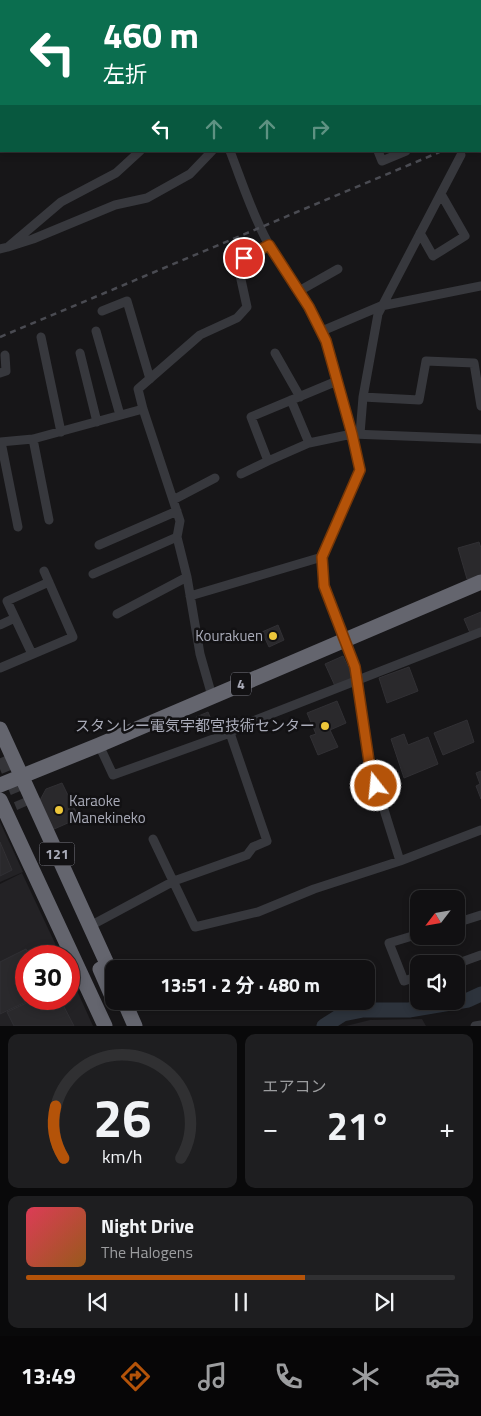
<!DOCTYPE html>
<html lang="ja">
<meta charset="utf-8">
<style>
:root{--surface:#111012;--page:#1e1e20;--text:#f1f3f6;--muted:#9c9d9f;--line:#303032;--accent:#b45309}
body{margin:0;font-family:"Titillium Web","Noto Sans JP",sans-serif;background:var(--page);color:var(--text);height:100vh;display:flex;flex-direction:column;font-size:19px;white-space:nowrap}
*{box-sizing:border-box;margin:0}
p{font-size:16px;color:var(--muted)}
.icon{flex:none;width:28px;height:28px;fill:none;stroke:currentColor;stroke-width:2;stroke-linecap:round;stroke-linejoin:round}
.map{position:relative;height:1026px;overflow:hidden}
.details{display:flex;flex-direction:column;gap:8px;padding:8px;background:#09090a;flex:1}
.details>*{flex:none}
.banner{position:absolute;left:0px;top:0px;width:481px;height:152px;box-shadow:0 2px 8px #0003,0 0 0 1px var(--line);background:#0b6e4f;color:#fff;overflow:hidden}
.needle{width:32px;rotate:239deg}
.tools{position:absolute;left:410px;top:890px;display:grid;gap:10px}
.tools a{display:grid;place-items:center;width:55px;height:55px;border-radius:10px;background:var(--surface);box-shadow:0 2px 8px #0003,0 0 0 1px var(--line);font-size:25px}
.speed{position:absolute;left:15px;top:945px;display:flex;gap:10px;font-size:25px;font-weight:700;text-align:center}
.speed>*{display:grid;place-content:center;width:65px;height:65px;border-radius:50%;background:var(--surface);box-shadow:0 2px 8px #0003,0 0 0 1px var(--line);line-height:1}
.speed .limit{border:8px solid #d22;background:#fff;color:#111}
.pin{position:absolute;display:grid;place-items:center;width:42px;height:42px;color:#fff;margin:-21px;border:2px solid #fff;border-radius:50%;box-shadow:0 1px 5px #0007}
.me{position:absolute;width:55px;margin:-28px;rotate:344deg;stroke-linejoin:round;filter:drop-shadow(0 0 4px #0008)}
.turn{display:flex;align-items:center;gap:18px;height:105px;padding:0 20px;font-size:22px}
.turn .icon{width:65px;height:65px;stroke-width:2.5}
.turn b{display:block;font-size:35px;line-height:42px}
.lanes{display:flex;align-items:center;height:48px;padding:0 20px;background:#0003;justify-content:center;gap:25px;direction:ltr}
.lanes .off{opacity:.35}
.big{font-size:38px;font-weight:700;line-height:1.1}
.details .widget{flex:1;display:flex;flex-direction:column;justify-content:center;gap:8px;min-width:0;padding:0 18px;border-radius:10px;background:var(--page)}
.details .dial{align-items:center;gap:0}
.dial svg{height:130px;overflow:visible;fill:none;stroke:var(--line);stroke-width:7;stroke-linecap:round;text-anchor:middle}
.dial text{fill:var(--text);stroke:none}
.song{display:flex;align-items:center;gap:15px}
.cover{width:60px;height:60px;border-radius:8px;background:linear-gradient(135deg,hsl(350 70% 55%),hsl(30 70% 35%))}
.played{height:5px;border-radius:2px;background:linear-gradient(90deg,var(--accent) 65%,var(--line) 65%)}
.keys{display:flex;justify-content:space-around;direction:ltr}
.heat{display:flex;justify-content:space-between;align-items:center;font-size:28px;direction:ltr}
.details .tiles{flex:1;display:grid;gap:8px;grid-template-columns:1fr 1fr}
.widget:last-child{grid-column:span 2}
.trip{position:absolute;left:105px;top:960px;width:270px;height:50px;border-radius:10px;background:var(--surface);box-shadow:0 2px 8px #0003,0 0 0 1px var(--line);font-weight:700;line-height:50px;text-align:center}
.dock{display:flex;height:80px;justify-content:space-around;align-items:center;background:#070607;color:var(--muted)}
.dock .icon{width:35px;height:35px}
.dock .current{color:var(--accent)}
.dock b{font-size:22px;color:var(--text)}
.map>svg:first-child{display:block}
</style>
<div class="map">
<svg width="481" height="1026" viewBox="0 0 481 1026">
<rect width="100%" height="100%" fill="#171618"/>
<path fill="#232225" d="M0,822L23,872L0,882Z
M22,873L61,956H26V999H69V973L93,1026H0V884Z
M422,1019L426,1026H346L370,1020Z"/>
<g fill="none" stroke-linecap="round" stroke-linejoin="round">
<path stroke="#2d333c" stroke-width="15" d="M324,1026L343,1014L363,1010H409L468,1000L481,994"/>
</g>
<path fill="#2a292c" stroke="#313034" d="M479,542L481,548V575L467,579L458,548Z
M481,612V628L470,633L464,619Z
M278,625L284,640L269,647L262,632Z
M343,656L353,678L335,686L325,664Z
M409,667L418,691L387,703L379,678Z
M337,701L346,723L330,730L338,747L318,755L310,736L316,734L307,713Z
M208,712L215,729L203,734L196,717Z
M467,720L474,742L443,755L434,733Z
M404,734L408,745L428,737L438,764L404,778L391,739Z
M481,771V799L476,786L480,784L476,773Z
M62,783L79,818L52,830L39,802L46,789Z
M0,842L12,870L0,876Z
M26,949L30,956H26V999H32L0,1014V962Z
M35,999H60L74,1026H14L7,1012Z"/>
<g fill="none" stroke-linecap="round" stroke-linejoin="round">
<path stroke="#343438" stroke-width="15" stroke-dasharray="15 8" stroke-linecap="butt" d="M3,757L24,807"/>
<path stroke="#37383d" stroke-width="9" d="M348,0L349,1
M8,1L13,0
M99,1L102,0
M444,1L447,0
M0,3H1
M0,54L1,53
M480,120L481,119
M230,151C242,182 252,214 268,243C286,277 311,306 326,341L352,434L360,470L322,557L324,586L355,667L371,768L400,861
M378,151L382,161L406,151
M420,233L433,256L465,236L441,194
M8,247L33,239L115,205L147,198L190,174L212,151
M0,249L8,247L61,202L116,173L140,151
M299,291L338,269
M102,311L127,301L150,379
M96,331L120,415
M322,331L381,306L481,286
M41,337L61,432
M80,353L97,422
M275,353L300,397
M0,373L6,371L5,355
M363,397L419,400L426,361L474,363L481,406
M291,400L309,443
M360,434L363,397L378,314L461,155
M33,439L49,520
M0,442L33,439L143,409
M1,442L18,527
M268,461L309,443L352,434L481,439
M241,474L268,461L251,417L337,381
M173,500L215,478
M99,545L177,511
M93,574L177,537
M190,596L322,557
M117,614L187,577
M0,625L15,618
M32,654L7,601L49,582
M0,668L73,637L44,571
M212,696L200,654L187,577L177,537L180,521L143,409L138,389L200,335L237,318L247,307L240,275L244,258L269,245
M99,745L113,775L230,733L243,725L481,632
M153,839L195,927L258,912L314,889L400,861L481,830
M456,923L481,915
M90,926L174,881L247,855L253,847L267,841L230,733
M419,934L389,943L404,981L419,976
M456,964L481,955
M475,1026L481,1025"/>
<path stroke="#64656e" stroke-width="15" d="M0,729L114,979
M0,785L99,745L481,582
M0,800L105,1026
M100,969L114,1001
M124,1001L135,1026"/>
<path stroke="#4a4b52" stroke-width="2.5" stroke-dasharray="6 5" stroke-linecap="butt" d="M56,1L61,0
M76,1L81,0
M0,16L1,15
M480,135H481
M0,337L442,151"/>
</g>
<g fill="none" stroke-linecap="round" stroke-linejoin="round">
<defs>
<path id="route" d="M244,258L269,245L309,307L326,341L352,434L360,470L322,557L324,586L355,667L370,768L376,786"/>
</defs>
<use href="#route" stroke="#753606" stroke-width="12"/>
<use href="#route" stroke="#b45309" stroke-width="9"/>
</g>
<g fill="#ecc63a" stroke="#121113" stroke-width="2">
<circle cx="273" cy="636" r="5"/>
<circle cx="325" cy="726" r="5"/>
<circle cx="59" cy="810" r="5"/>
</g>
<g text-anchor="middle" stroke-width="5" stroke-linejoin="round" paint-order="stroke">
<g fill="#121113" stroke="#7c7d86" stroke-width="1">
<rect x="231" y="672.5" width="20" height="23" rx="4"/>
<rect x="39.5" y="842.5" width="35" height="23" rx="4"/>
</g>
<g font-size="14" font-weight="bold" fill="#a9abb8">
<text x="241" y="689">4</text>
<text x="57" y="859">121</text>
</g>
<g font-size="15" fill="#a9abb8" stroke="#121113" text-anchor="end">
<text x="263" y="641">Kourakuen</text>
<text x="315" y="731">スタンレー電気宇都宮技術センター</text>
<text x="69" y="806" text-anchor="start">Karaoke<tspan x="69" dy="17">Manekineko</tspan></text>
</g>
</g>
</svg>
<div class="tools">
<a><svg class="needle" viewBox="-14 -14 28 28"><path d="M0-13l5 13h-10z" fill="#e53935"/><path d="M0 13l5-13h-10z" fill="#9c9d9f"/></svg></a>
<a><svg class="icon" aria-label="sound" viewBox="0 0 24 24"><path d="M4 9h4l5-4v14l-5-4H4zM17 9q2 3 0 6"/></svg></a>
</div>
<div class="speed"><div class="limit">30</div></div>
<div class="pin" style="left:244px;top:258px;background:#d93025"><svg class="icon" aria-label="arrive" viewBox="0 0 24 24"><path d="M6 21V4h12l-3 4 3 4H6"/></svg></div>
<svg class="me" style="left:376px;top:786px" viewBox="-20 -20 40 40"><circle r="17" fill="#b45309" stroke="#fff" stroke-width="3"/><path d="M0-11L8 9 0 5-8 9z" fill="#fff"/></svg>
<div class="trip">13:51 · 2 分 · 480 m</div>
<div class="banner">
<div class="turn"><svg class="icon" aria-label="left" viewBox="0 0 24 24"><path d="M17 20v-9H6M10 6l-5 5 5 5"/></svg><div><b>460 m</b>左折</div></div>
<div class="lanes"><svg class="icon" aria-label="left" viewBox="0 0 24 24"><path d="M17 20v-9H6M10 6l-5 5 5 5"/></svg><svg class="icon off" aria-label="ahead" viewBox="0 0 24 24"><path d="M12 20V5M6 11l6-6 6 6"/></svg><svg class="icon off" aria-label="ahead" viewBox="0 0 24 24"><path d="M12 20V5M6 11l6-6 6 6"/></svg><svg class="icon off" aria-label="right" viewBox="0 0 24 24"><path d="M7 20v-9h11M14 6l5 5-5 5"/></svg></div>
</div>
</div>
<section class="details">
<div class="tiles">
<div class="widget dial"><svg viewBox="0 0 100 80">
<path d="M14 69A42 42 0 1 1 86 69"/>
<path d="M14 69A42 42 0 0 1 9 37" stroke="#b45309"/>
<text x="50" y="56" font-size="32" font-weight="700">26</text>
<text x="50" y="72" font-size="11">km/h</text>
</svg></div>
<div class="widget"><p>エアコン</p>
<div class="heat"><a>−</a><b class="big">21°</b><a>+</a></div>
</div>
<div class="widget">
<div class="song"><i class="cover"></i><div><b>Night Drive</b><p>The Halogens</p></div></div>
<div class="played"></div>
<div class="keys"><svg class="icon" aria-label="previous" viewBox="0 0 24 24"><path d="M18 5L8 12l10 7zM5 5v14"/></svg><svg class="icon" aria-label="pause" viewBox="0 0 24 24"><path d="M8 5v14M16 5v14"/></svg><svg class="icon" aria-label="next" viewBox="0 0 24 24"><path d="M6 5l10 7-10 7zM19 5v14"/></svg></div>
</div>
</div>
</section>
<nav class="dock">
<b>13:49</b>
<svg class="icon current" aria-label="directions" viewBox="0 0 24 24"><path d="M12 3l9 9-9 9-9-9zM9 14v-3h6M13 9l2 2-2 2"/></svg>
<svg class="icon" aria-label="music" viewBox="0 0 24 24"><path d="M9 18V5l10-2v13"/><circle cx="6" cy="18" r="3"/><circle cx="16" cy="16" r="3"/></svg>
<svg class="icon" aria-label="phone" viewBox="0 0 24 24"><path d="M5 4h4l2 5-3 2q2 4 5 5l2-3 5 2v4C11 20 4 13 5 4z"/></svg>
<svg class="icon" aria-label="climate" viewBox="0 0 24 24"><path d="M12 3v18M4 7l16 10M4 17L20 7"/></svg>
<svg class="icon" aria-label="car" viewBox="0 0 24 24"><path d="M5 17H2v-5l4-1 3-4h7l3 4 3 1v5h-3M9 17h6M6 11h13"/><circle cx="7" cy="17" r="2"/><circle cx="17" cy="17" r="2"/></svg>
</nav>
